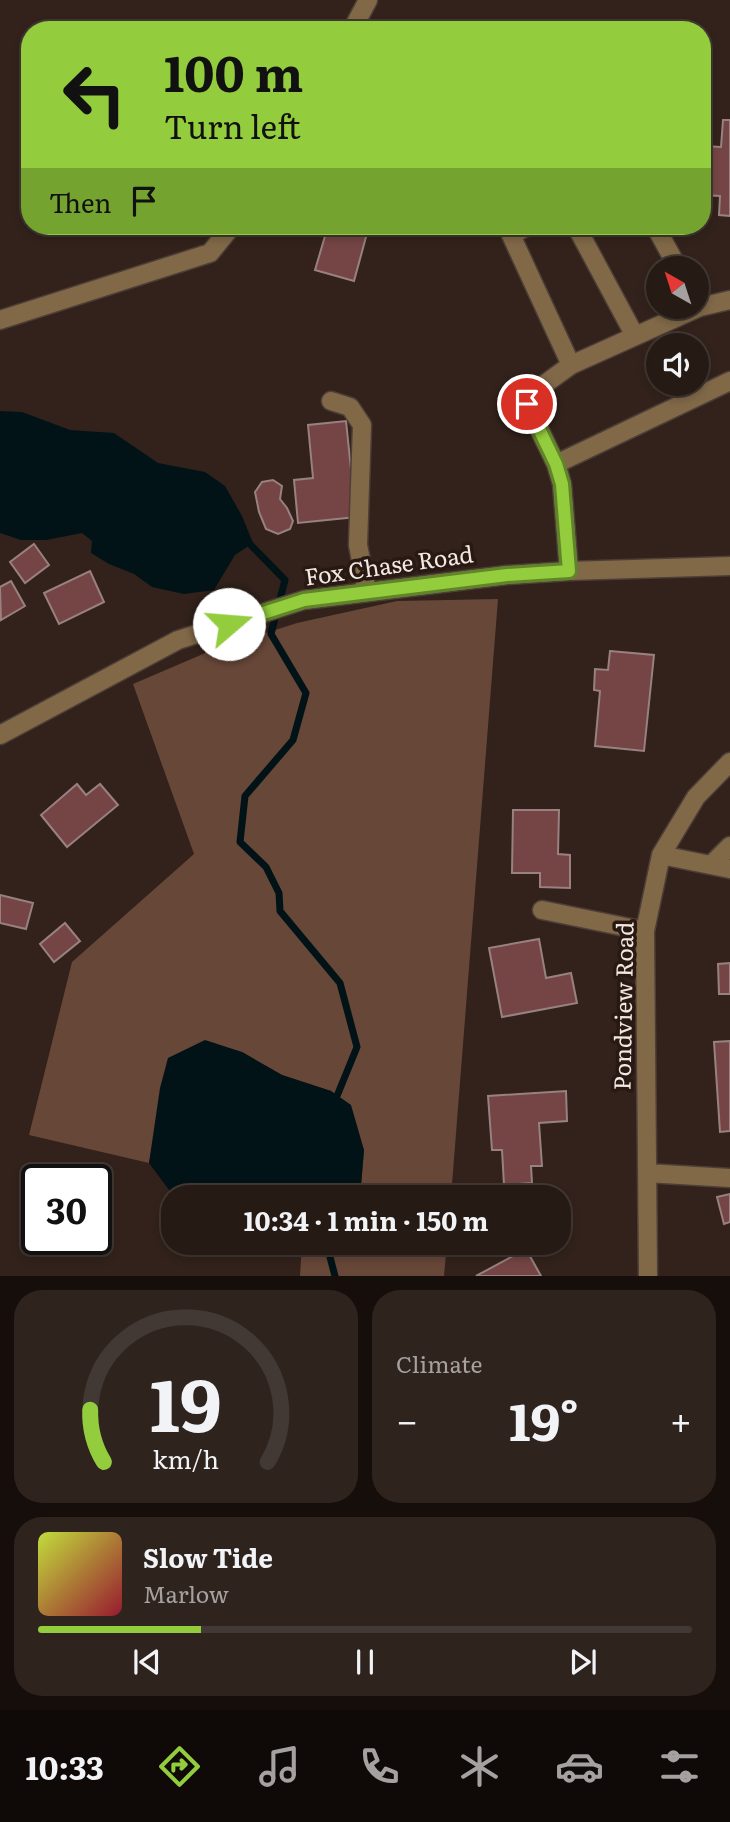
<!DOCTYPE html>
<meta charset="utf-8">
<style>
:root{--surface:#261a14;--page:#2e231d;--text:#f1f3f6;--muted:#a4a1a0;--line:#423834;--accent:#93cc3d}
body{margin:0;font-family:Literata,serif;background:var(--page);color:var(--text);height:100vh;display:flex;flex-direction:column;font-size:26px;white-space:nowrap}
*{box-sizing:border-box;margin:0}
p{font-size:23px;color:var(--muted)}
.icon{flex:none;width:38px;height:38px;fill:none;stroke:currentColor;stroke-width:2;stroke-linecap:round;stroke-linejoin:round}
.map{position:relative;height:1276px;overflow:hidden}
.side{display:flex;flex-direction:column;gap:14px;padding:14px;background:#150e0b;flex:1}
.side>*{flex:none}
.guide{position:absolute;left:21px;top:21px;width:690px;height:214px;border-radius:28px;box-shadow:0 4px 10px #0003,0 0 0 2px var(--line);background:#93cc3d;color:#111;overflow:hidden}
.needle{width:46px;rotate:321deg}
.controls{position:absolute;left:646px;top:256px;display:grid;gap:14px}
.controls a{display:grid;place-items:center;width:63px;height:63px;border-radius:50%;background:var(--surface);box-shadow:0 4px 10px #0003,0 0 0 2px var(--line);font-size:35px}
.speed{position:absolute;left:21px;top:1164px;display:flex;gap:14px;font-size:35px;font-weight:700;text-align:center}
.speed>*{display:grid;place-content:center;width:91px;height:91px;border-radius:50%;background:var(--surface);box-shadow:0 4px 10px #0003,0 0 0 2px var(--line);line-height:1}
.speed .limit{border:4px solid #111;border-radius:10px;background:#fff;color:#111}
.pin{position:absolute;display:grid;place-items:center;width:60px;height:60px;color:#fff;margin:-30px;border:4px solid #fff;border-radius:50%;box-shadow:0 2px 7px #0007}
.me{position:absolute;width:77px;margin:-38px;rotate:72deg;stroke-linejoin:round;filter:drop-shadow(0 0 5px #0008)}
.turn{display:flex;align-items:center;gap:24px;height:147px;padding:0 28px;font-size:32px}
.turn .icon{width:91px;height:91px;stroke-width:2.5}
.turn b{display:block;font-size:49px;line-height:60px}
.then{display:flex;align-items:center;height:66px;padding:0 28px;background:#0003;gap:14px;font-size:26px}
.big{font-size:52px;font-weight:700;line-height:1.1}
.side .widget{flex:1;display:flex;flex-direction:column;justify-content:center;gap:10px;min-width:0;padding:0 24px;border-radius:28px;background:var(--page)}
.side .dial{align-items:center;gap:0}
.dial svg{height:182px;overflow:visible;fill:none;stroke:var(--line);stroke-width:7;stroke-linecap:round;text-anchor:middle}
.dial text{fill:var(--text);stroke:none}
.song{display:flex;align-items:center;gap:21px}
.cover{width:84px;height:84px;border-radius:10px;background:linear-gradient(135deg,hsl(70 70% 55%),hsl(350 70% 35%))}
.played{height:7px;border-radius:4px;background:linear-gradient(90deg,var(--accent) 25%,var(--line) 25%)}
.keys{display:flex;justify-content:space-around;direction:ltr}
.heat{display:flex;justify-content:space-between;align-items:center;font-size:38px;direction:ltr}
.side .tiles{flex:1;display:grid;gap:14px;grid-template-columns:1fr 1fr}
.widget:last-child{grid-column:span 2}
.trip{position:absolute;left:161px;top:1185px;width:410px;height:70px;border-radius:28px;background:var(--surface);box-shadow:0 4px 10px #0003,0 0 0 2px var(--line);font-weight:700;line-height:70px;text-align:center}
.tab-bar{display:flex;height:112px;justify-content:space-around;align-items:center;background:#0f0a08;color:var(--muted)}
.tab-bar .icon{width:49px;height:49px}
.tab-bar .current{color:var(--accent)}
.tab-bar b{font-size:32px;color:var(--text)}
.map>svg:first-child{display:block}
</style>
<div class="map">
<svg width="730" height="1276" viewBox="0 0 730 1276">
<rect width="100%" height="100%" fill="#32221b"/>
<path fill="#674738" d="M498,599L451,1197H360L364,1150L337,1096L331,1091L282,1075L242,1052L168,1059L149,1163L29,1135L72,962L194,854L133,684L210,651L297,623L397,601Z
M310,1243H447L444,1276H300L302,1243Z"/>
<path fill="#021317" d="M0,411L22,412L70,430L114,433L158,463L205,472L225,486L242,516L253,543L235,555L214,590L184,594L152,587L134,574L109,564L91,553L92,541L82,533L46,540H21L0,533Z
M205,1040L242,1052L282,1075L331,1091L351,1105L364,1150L360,1197H179L172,1194L149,1163L160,1088L168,1058Z"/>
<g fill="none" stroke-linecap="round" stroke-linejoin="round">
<path stroke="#021317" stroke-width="7" d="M245,539L285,580L271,634L306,693L293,740L245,796L240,842L266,867L279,893L280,911L340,983L357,1047L337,1096
M326,1242L335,1276"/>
</g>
<path fill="#744544" stroke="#988180" stroke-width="2" d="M551,26L606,30H551Z
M723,120H730V216L719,215L720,196L702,195L705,146L721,147Z
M328,226H369L354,281L315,270Z
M346,421L356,517L298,523L294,480L313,478L308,425Z
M273,480L282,486L280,499L287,508L293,521L290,529L278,534L266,529L259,512L255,492L262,482Z
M34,544L49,565L25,583L10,562Z
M90,571L104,602L59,624L44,593Z
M11,581L25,606L1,620L0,587Z
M610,651L654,655L644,751L595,746L600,691L594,690L595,669L608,670Z
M77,784L86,795L100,784L118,805L67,847L41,815Z
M513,810H559L558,854L570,855V888L540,887V873H512Z
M0,895L33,903L26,929L0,923Z
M65,923L80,941L54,962L40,944Z
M539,939L546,978L571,973L577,1003L502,1017L489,948Z
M730,963V994H719L718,964Z
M730,1041V1131L720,1132L714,1042Z
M566,1091L567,1121L539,1123L542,1166H531L532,1183L504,1185L502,1150H492L488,1096Z
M730,1194V1222L724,1224L717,1197Z
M526,1249L541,1276H476Z"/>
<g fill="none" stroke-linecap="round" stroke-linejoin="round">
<defs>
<path id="minor" d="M352,30L368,0
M528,226L511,235L571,365
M576,226L635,336
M655,226L678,268
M0,320L210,253L232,226
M331,401L350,407L362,425L358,545L367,592
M556,464L527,404L542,386L571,365L700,307L730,300
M569,571L562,484L556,464L730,381
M0,735L178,640L304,600L507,575L569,571L730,566
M661,855L730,869
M711,865L730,846
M542,910L645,931
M647,1173L730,1178
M648,1276L645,931L661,855L696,797L730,762"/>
</defs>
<use href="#minor" stroke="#4d3e37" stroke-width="21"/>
<use href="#minor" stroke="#816948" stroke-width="18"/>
</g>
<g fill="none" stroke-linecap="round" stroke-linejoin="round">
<defs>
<path id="route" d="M229,624L304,600L507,575L569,571L562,484L556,464L527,404"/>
</defs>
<use href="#route" stroke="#608528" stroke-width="18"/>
<use href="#route" stroke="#93cc3d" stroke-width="12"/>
</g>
<g text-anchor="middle" stroke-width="7" stroke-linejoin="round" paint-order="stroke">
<g font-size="23" fill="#f3e8e3" stroke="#281912">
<text transform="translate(389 566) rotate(-8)" y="8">Fox Chase Road</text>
<text transform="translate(624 1006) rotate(-89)" y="8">Pondview Road</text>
</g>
</g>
</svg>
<div class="controls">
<a><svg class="needle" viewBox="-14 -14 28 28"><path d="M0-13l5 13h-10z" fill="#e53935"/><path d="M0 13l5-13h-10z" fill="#a4a1a0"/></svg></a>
<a><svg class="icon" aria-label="sound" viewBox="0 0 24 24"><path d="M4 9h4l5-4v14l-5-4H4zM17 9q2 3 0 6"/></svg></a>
</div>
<div class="speed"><div class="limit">30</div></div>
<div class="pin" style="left:527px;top:404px;background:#d93025"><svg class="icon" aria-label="arrive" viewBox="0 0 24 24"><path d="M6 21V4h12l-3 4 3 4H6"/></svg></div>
<svg class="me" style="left:229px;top:624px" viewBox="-20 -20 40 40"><circle r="19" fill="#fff"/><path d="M0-13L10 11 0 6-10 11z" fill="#93cc3d"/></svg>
<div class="trip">10:34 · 1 min · 150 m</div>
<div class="guide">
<div class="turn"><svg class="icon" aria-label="left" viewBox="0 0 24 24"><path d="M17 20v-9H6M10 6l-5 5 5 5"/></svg><div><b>100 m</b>Turn left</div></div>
<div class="then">Then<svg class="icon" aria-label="arrive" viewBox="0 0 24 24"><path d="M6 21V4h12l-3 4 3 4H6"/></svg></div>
</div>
</div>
<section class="side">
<div class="tiles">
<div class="widget dial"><svg viewBox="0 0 100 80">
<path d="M14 69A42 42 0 1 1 86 69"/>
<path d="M14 69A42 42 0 0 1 8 46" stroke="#93cc3d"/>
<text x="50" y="56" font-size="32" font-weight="700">19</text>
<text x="50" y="72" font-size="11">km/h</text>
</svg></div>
<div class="widget"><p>Climate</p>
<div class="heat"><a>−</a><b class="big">19°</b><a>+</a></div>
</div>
<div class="widget">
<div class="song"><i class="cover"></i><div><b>Slow Tide</b><p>Marlow</p></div></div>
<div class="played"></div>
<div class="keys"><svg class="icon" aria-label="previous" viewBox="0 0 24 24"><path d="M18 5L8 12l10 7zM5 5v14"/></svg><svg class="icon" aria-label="pause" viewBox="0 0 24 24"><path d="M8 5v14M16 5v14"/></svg><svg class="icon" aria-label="next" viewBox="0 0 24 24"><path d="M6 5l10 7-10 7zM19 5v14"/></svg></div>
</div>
</div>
</section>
<nav class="tab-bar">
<b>10:33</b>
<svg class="icon current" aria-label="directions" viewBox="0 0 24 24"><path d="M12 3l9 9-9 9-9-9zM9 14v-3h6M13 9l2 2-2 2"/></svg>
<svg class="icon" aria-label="music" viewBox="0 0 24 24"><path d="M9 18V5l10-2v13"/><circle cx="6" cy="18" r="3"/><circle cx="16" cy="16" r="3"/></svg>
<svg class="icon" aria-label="phone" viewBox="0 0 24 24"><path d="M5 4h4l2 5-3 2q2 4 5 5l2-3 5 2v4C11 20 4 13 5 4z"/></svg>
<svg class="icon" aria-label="climate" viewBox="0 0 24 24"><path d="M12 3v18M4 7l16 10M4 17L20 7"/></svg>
<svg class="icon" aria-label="car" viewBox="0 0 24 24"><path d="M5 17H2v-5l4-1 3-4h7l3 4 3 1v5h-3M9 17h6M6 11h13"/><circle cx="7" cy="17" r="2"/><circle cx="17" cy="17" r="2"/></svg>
<svg class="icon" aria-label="filters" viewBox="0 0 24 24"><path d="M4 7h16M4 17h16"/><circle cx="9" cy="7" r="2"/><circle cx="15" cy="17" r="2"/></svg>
</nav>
